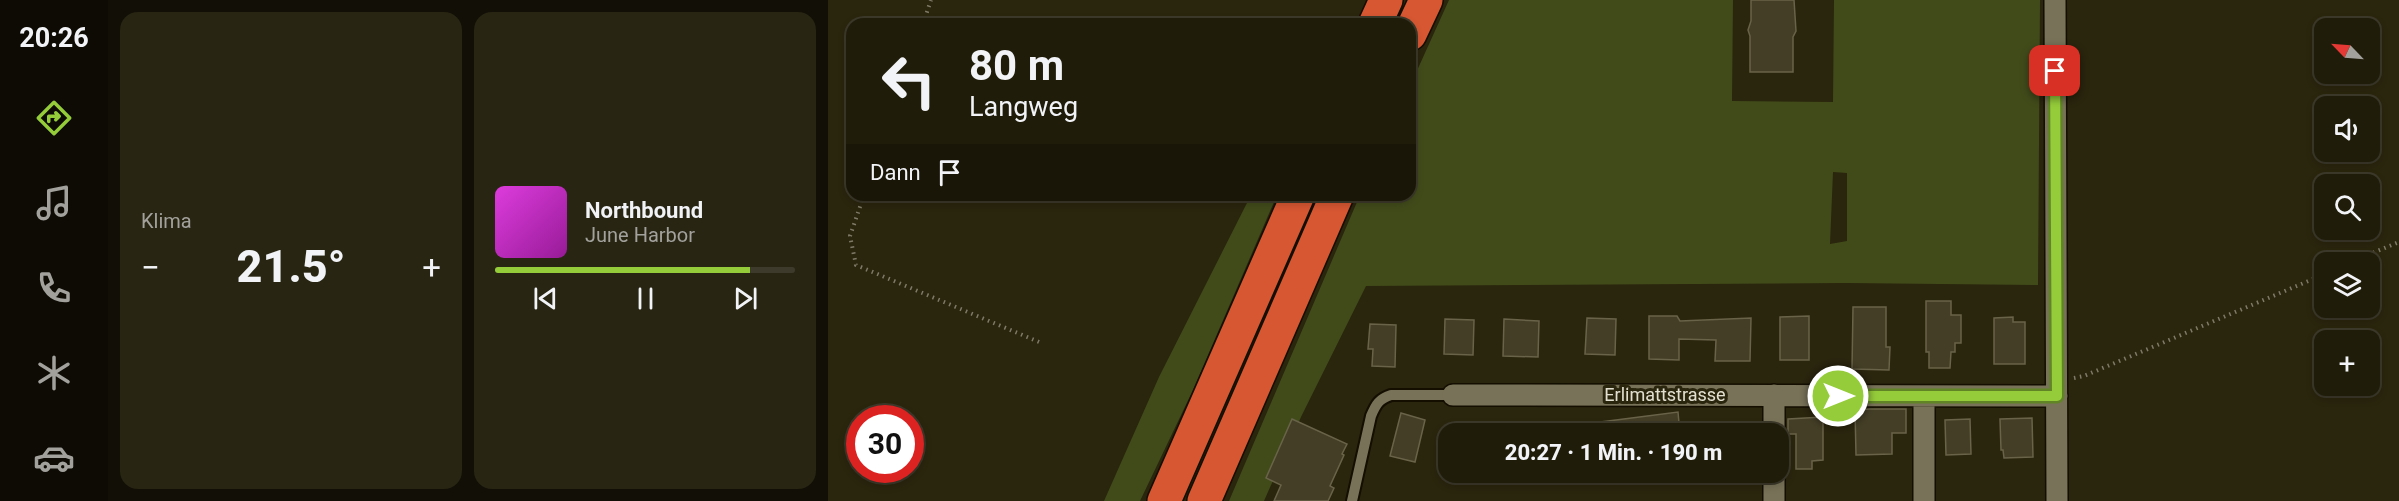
<!DOCTYPE html>
<html lang="de">
<meta charset="utf-8">
<style>
:root{--surface:#201c0a;--page:#282513;--text:#f1f3f6;--muted:#a2a19c;--line:#3d3a2b;--accent:#95cc3a}
body{margin:0;font-family:Roboto,sans-serif;background:var(--page);color:var(--text);height:100vh;display:flex;flex-direction:column;font-size:22px;white-space:nowrap}
*{box-sizing:border-box;margin:0}
p{font-size:20px;color:var(--muted)}
.icon{flex:none;width:33px;height:33px;fill:none;stroke:currentColor;stroke-width:2;stroke-linecap:round;stroke-linejoin:round}
.map{position:relative;flex:1;overflow:hidden}
.panel{display:flex;flex-direction:column;gap:12px;padding:12px;background:#120f06;width:720px}
.panel>*{flex:none}
.hud{position:absolute;left:18px;top:18px;width:570px;height:183px;border-radius:18px;box-shadow:0 3px 9px #0003,0 0 0 2px var(--line);background:#201c0a;color:var(--text);overflow:hidden}
.needle{width:39px;rotate:295deg}
.buttons{position:absolute;left:1486px;top:18px;display:grid;gap:12px}
.buttons a{display:grid;place-items:center;width:66px;height:66px;border-radius:12px;background:var(--surface);box-shadow:0 3px 9px #0003,0 0 0 2px var(--line);font-size:30px}
.speed{position:absolute;left:18px;top:405px;display:flex;gap:12px;font-size:30px;font-weight:700;text-align:center}
.speed>*{display:grid;place-content:center;width:78px;height:78px;border-radius:50%;background:var(--surface);box-shadow:0 3px 9px #0003,0 0 0 2px var(--line);line-height:1}
.speed .limit{border:9px solid #d22;background:#fff;color:#111}
.pin{position:absolute;display:grid;place-items:center;width:51px;height:51px;color:#fff;margin:-26px;border-radius:12px;box-shadow:0 3px 9px #0006}
.me{position:absolute;width:66px;margin:-33px;rotate:90deg;stroke-linejoin:round;filter:drop-shadow(0 0 4px #0008)}
.turn{display:flex;align-items:center;gap:21px;height:126px;padding:0 24px;font-size:27px}
.turn .icon{width:78px;height:78px;stroke-width:2.5}
.turn b{display:block;font-size:42px;line-height:51px}
.then{display:flex;align-items:center;height:57px;padding:0 24px;background:#0003;gap:12px;font-size:22px}
.big{font-size:45px;font-weight:800;line-height:1.1}
.panel .widget{flex:1;display:flex;flex-direction:column;justify-content:center;gap:9px;min-width:0;padding:0 21px;border-radius:18px;background:var(--page)}
.song{display:flex;align-items:center;gap:18px}
.cover{width:72px;height:72px;border-radius:9px;background:linear-gradient(135deg,hsl(300 70% 55%),hsl(300 70% 35%))}
.played{height:6px;border-radius:3px;background:linear-gradient(90deg,var(--accent) 85%,var(--line) 85%)}
.keys{display:flex;justify-content:space-around;direction:ltr}
.heat{display:flex;justify-content:space-between;align-items:center;font-size:33px;direction:ltr}
.panel .tiles{flex:1;display:grid;gap:12px;grid-template-columns:repeat(2,1fr)}
.trip{position:absolute;left:610px;top:423px;width:351px;height:60px;border-radius:18px;background:var(--surface);box-shadow:0 3px 9px #0003,0 0 0 2px var(--line);font-weight:800;line-height:60px;text-align:center}
main{display:flex;flex:1;min-height:0}
.menu{display:flex;flex-direction:column;width:108px;justify-content:space-around;align-items:center;background:#0d0b04;color:var(--muted)}
.menu .icon{width:42px;height:42px}
.menu .on{color:var(--accent)}
.menu b{font-size:27px;color:var(--text)}
.map>svg:first-child{display:block}
</style>
<main>
<nav class="menu">
<b>20:26</b>
<svg class="icon on" aria-label="directions" viewBox="0 0 24 24"><path d="M12 3l9 9-9 9-9-9zM9 14v-3h6M13 9l2 2-2 2"/></svg>
<svg class="icon" aria-label="music" viewBox="0 0 24 24"><path d="M9 18V5l10-2v13"/><circle cx="6" cy="18" r="3"/><circle cx="16" cy="16" r="3"/></svg>
<svg class="icon" aria-label="phone" viewBox="0 0 24 24"><path d="M5 4h4l2 5-3 2q2 4 5 5l2-3 5 2v4C11 20 4 13 5 4z"/></svg>
<svg class="icon" aria-label="climate" viewBox="0 0 24 24"><path d="M12 3v18M4 7l16 10M4 17L20 7"/></svg>
<svg class="icon" aria-label="car" viewBox="0 0 24 24"><path d="M5 17H2v-5l4-1 3-4h7l3 4 3 1v5h-3M9 17h6M6 11h13"/><circle cx="7" cy="17" r="2"/><circle cx="17" cy="17" r="2"/></svg>
</nav>
<section class="panel">
<div class="tiles">
<div class="widget"><p>Klima</p>
<div class="heat"><a>−</a><b class="big">21.5°</b><a>+</a></div>
</div>
<div class="widget">
<div class="song"><i class="cover"></i><div><b>Northbound</b><p>June Harbor</p></div></div>
<div class="played"></div>
<div class="keys"><svg class="icon" aria-label="previous" viewBox="0 0 24 24"><path d="M18 5L8 12l10 7zM5 5v14"/></svg><svg class="icon" aria-label="pause" viewBox="0 0 24 24"><path d="M8 5v14M16 5v14"/></svg><svg class="icon" aria-label="next" viewBox="0 0 24 24"><path d="M6 5l10 7-10 7zM19 5v14"/></svg></div>
</div>
</div>
</section>
<div class="map">
<svg width="1571" height="501" viewBox="0 0 1571 501">
<rect width="100%" height="100%" fill="#2a250d"/>
<path fill="#414b1a" fill-rule="evenodd" d="M621,0H905L904,101L1005,102L1006,0H1212L1210,285L1018,283L538,286L473,417L436,501H401L532,195H582V86ZM1005,172L1019,173V241L1002,244Z
M423,195H449L364,392L312,501H276L331,377Z"/>
<path fill="#443e26" stroke="#696349" stroke-width="1.5" d="M923,0H966L968,31L965,37V72H922V36L920,30L923,21Z
M1098,301H1123V315H1133V343H1127V352H1123L1122,368H1101V352H1098Z
M1025,307H1058V347H1062L1061,370L1024,369Z
M821,316H849L852,321L923,318L922,361H887L888,340L851,339V360L821,359Z
M981,316V360H952V317Z
M1185,317V322H1197V364H1166V318Z
M759,318L788,319L787,355L757,354Z
M617,319L646,320L645,355L616,354Z
M676,319L711,321L710,357L675,356Z
M542,324L568,325L567,367L544,366L545,349H540Z
M1042,409H1078V433H1064V454L1028,455L1027,410Z
M850,412L852,434H766L765,423Z
M573,413L597,420L587,462L562,456Z
M995,417V460L984,461V469H968V434H960V419Z
M1204,418L1205,457L1176,458L1175,450H1173L1172,419Z
M464,419L519,444L514,454L516,455L502,486L506,488L500,501H446L453,485L438,478Z
M1142,419L1143,454L1118,455L1117,420Z"/>
<g fill="none" stroke-linecap="round" stroke-linejoin="round">
<defs>
<path id="lane" d="M524,501L543,416C548,404 551,399 563,395H625"/>
<path id="street" d="M1227,0L1229,501
M625,395L1229,396
M946,395V434
M1096,396V501
M946,472V501"/>
<path id="highway" d="M547,24L558,0
M582,34L598,0
M336,501L470,195
M376,501L509,195"/>
</defs>
<use href="#lane" stroke="#130e00" stroke-width="14"/>
<use href="#street" stroke="#130e00" stroke-width="24"/>
<use href="#highway" stroke="#130e00" stroke-width="36"/>
<path stroke="#7e7a66" stroke-width="4" stroke-dasharray="1.5 4.5" stroke-linecap="butt" d="M95,24L103,0
M36,195L22,236L28,265L211,342
M1523,262L1571,242
M1246,378L1256,376L1497,274"/>
<use href="#lane" stroke="#787258" stroke-width="10"/>
<use href="#street" stroke="#787258" stroke-width="21"/>
<use href="#highway" stroke="#d65732" stroke-width="33"/>
</g>
<g fill="none" stroke-linecap="round" stroke-linejoin="round">
<defs>
<path id="route" d="M1010,396H1229L1227,71"/>
</defs>
<use href="#route" stroke="#618526" stroke-width="15"/>
<use href="#route" stroke="#95cc3a" stroke-width="10"/>
</g>
<g text-anchor="middle" stroke-width="6" stroke-linejoin="round" paint-order="stroke">
<g font-size="18" fill="#e3e0d1" stroke="#2a250d">
<text x="837" y="401">Erlimattstrasse</text>
</g>
</g>
</svg>
<div class="buttons">
<a><svg class="needle" viewBox="-14 -14 28 28"><path d="M0-13l5 13h-10z" fill="#e53935"/><path d="M0 13l5-13h-10z" fill="#a2a19c"/></svg></a>
<a><svg class="icon" aria-label="sound" viewBox="0 0 24 24"><path d="M4 9h4l5-4v14l-5-4H4zM17 9q2 3 0 6"/></svg></a>
<a><svg class="icon" aria-label="search" viewBox="0 0 24 24"><circle cx="10" cy="10" r="6"/><path d="M15 15l6 6"/></svg></a>
<a><svg class="icon" aria-label="layers" viewBox="0 0 24 24"><path d="M12 4l9 5-9 5-9-5zM3 14l9 5 9-5"/></svg></a>
<a>+</a>
</div>
<div class="speed"><div class="limit">30</div></div>
<div class="pin" style="left:1227px;top:71px;background:#d93025"><svg class="icon" aria-label="arrive" viewBox="0 0 24 24"><path d="M6 21V4h12l-3 4 3 4H6"/></svg></div>
<svg class="me" style="left:1010px;top:396px" viewBox="-20 -20 40 40"><circle r="17" fill="#95cc3a" stroke="#fff" stroke-width="3"/><path d="M0-11L8 9 0 5-8 9z" fill="#fff"/></svg>
<div class="trip">20:27 · 1 Min. · 190 m</div>
<div class="hud">
<div class="turn"><svg class="icon" aria-label="left" viewBox="0 0 24 24"><path d="M17 20v-9H6M10 6l-5 5 5 5"/></svg><div><b>80 m</b>Langweg</div></div>
<div class="then">Dann<svg class="icon" aria-label="arrive" viewBox="0 0 24 24"><path d="M6 21V4h12l-3 4 3 4H6"/></svg></div>
</div>
</div>
</main>
